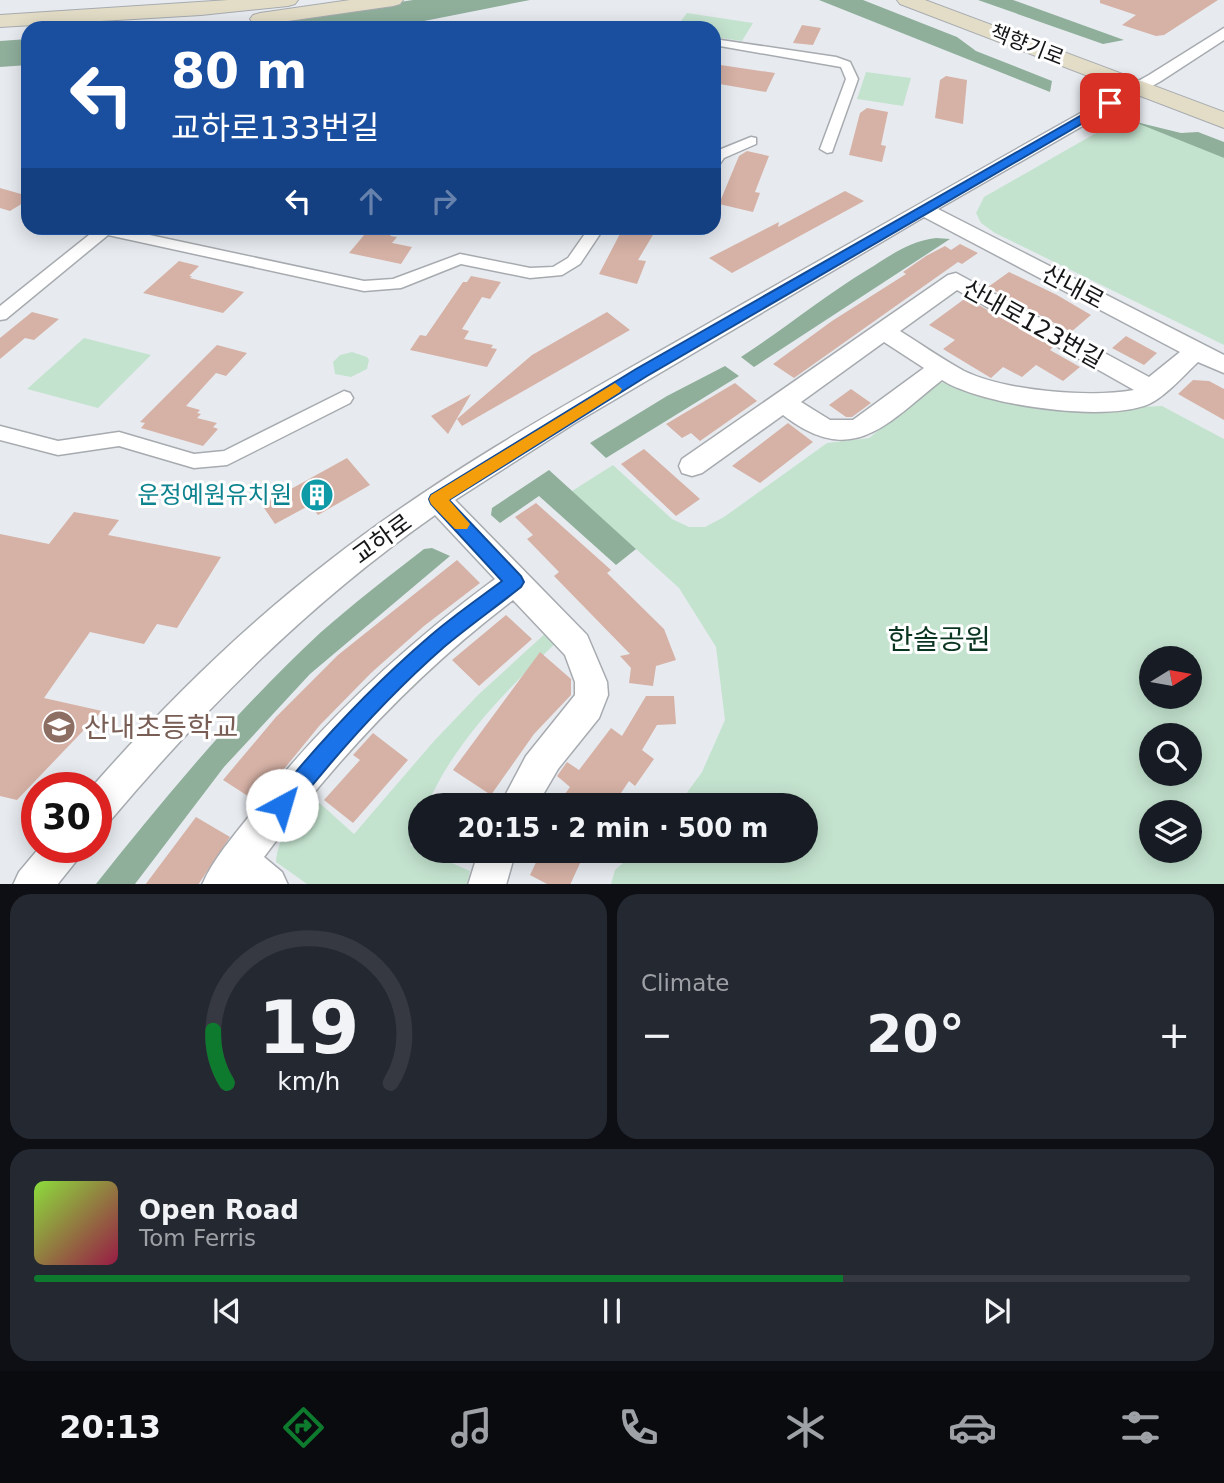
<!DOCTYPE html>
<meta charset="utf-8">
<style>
:root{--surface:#171b24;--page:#242831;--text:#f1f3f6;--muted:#9ea1a6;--line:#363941;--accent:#0e7a2e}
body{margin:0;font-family:"DejaVu Sans","Noto Sans KR",sans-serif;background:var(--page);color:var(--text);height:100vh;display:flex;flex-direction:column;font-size:26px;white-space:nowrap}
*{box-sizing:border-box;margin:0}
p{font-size:23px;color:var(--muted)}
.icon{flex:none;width:38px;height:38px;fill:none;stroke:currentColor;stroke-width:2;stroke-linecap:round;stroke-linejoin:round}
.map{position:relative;height:884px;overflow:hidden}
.sheet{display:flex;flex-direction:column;gap:10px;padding:10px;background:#0d0f14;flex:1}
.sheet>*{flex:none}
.banner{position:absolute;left:21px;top:21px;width:700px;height:214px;border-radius:21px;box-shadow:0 4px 18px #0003;background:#1a4fa0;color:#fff;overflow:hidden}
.needle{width:46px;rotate:79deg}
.tools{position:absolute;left:1139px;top:646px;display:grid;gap:14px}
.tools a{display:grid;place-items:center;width:63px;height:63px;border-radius:50%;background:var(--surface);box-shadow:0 4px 18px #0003;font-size:35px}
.speed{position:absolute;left:21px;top:772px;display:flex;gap:14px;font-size:35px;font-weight:700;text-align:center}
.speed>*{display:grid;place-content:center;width:91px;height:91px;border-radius:50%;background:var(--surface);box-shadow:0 4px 18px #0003;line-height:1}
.speed .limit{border:10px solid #d22;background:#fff;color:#111}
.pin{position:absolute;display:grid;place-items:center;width:60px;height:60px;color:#fff;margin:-30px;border-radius:14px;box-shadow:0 4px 10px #0006}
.me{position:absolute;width:77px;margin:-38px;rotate:39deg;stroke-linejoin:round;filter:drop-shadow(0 0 5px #0008)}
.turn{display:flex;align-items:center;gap:24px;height:147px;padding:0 35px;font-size:32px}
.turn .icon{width:91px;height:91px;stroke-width:2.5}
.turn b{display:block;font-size:49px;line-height:60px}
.lanes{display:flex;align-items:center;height:66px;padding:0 35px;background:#0003;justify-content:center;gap:35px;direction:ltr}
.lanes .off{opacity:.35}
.big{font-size:52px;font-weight:700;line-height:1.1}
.sheet .tile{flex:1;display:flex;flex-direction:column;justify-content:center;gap:10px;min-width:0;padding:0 24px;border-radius:21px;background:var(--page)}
.sheet .dial{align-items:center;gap:0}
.dial svg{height:182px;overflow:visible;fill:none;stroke:var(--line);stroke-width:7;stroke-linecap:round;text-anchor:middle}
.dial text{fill:var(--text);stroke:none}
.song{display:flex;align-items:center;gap:21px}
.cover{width:84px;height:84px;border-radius:10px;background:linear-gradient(135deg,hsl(90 70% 55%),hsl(340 70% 35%))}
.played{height:7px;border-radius:4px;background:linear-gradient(90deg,var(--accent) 70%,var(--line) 70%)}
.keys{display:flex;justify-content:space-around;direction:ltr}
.heat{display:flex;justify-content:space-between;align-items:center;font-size:38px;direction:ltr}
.sheet .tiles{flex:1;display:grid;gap:10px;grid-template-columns:1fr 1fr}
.tile:last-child{grid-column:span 2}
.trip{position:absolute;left:408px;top:793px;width:410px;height:70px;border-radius:35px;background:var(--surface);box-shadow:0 4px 18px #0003;font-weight:700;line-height:70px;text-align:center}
.dock{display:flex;height:112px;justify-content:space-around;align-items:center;background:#090b0e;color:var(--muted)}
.dock .icon{width:49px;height:49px}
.dock .current{color:var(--accent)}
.dock b{font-size:32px;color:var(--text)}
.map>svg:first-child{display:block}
</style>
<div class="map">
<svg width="1224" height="885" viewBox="0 0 1224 885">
<rect width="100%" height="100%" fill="#e7ebf0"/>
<path fill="#c4e3cf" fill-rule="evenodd" d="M687,13L753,23L742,41L714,37V28H676Z
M866,72L911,78L903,106L857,99Z
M1124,117L1224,158V345L995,233L981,223L976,213L984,197Z
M84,338L151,355L98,408L27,389Z
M352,352L367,357L369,360L367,369L351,377L335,374L333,362L340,355Z
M953,382L1097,409L1162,406L1224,439V884H611L615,870L637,851L805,850V805H678L702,772L725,720L716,647L679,588L572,491L613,465L672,519L689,527H705L724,517L827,443L869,438L938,383ZM1152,658H1190V696H1152ZM1152,735H1190V774H1152ZM1152,812H1190V850H1152Z
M549,630L560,639C508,689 457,738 427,805H420V822L410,845L470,871L467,884H307L276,862C278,834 296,818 313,797L354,834L434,741L479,694Z"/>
<path fill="#8faf9b" d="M413,0H530L389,28H188L300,17Z
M819,0H863L957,37L976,51L1052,81L1050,92Z
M978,0H1013L1124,40L1103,44Z
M28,39V65L0,67V41Z
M1132,121L1181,133L1198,132L1224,142V158Z
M936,238L950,239L754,367L741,357C784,329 823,297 867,270C890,256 909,241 936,238Z
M725,366L739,376L606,458L590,443L667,396Z
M549,470L636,549L616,565L539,496L500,523L491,515L492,508Z
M432,548L450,556L310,674L224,767L135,884H96C165,797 238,709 320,633C353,604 389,576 424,549Z"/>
<path fill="#d6b1a5" d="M1100,0H1218L1164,35L1156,36L1122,25L1136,15L1100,3Z
M802,25L821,28L813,45L793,43Z
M714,64L775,73L766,92L714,83Z
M946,76L967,80L963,124L935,118L940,80Z
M867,108L888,112L881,145L886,146L882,162L849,155L860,113Z
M747,151L769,156L755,192L760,193L753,212L719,204L739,156Z
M0,188L28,196V200L10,211L0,208Z
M845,191L864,201L732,273L709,258L779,222L778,227Z
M370,228H397L390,236L397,237L392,243L412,247L401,264L349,253Z
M623,228H657L638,260L646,261L637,284L599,274Z
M960,244L978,253L962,264L958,262L794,378L773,364L832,321L906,274L903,272L926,256L945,246L951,250Z
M179,261L199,266L189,276H192L190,278L244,292L223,313L143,293Z
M1009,272L1057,295L1091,315L1071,332L988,287Z
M471,276L501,282L490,299L482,297L462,329L469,331L464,339L493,345L491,348L497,349L487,367L410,350L420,335L426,336L463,282H467Z
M963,300H970L1053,347L1050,350L1080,367L1063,381L1036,365L1022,377L1003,367L991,378L943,349L955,340L929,325Z
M32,312L59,319L34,340L25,338L0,359V338Z
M607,312L630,330L462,426L457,419L532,355Z
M1126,336L1157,353L1144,365L1112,348Z
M217,345L247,353L226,376L216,373L186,406L200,410L197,413L201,414L197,418L217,423L213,427L218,429L203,446L141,428L145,423L140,422Z
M1193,380L1209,381L1224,389V420L1178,394Z
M735,383L757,401L700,441L691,433L682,438L666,424Z
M851,389L871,403L852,417H846L829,405Z
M471,394L448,434L431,416Z
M788,423L813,442L760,483L732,466Z
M644,449L700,499L676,516L621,464Z
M347,458L370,485L318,515L310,505L275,524L262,505Z
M536,503L611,570L607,573L664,629L676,660L656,666L653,686L629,683L631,668L620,656L630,654L554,576L559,572L527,539L533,535L515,517Z
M74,512L119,520L108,535L221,557L177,628L157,624L144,644L90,632L44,698L102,711L17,800L0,796V534L49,544Z
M457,560L480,583L424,626L371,673L320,725L257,802L223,780L276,717L338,655Z
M506,615L532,639L479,686L452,660Z
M540,652L571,679V695L534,734L491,795L453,770Z
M646,696H674L676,724L657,725L642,750L654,759L635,786L629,781L613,805H557L570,787L557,776L567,762L579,770L611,728L622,736Z
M373,733L408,760L353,823L324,800L360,760L353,755Z
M196,817L230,837L198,885H145Z
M542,850H586L570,885H549L530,875Z"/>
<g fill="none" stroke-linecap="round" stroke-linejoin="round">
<defs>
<path id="pedestrian" d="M714,39L836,57L850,62L858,79L832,152L827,153L820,149L846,79L841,67L714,45Z
M751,137L756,138V144L724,158L719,165L714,166V152Z
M90,228H117L364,281L393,279L460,254L530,268L553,267L568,258L589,228H604L580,264L562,275L530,278L461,264L401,288L364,291L108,235L6,319L0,320V306L94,231Z
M344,391L350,393L353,398L350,403L227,465L194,468L119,446L58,455L0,440V426L58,441L119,432L194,454L224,451Z"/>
<path id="minor" d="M1224,28V40L1161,81L938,209L1224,355V373L1198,362C1184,375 1166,396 1149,404C1106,423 981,405 942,380C886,424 853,469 783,415L702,473L692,476L682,473L679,466L682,459L948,275L956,273L1149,377L1180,352L924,217L575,423L455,500L587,635L607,682L608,695L599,718L558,769L537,805H500L526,756L575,695V682L565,655L513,600C417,673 336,759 264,857L282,872L288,885H202C213,859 233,837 250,815C320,724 403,647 495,579L435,515C311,602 206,707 109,822L96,827V788H91C164,705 242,628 329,561C454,463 596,388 734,309C872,231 1010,152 1149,75ZM957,290L1134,390C1089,398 1005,391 964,371C942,359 921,344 900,331ZM884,342L924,368L853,420H830L801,402Z
M40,847H83L77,860L57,885H13L19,872Z
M479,850H516L506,885H468Z"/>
<path id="secondary" d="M229,0H298L295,4L288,6L201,15L0,27V15Z
M350,0H403L400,4L393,6L260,25L253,23L250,19L253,15L260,13Z
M897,0H925L1224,112V128L900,4Z"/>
</defs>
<use href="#pedestrian" stroke="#a7abaf" stroke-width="3"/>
<use href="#minor" stroke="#a7abaf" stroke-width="3"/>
<use href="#secondary" stroke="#a7abaf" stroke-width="2"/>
<use href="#pedestrian" fill="#fff" fill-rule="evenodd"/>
<use href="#minor" fill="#fff" fill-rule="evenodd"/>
<use href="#secondary" fill="#e3ddc7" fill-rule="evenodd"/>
</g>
<path fill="#1a73e8" stroke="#114b97" stroke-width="2" d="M1110,99L1115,103L1114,105L647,376L449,500L521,576L524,582L521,587C496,607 469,626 444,647C387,697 337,753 290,813L282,816L275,813L272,805L275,797C322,739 373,685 430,636C453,616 478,599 502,581L431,504L429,499L431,495L636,369Z"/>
<path fill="#f59e0b" d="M615,383L622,389L620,392L449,500L470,524L467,529H455L431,504L429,499L431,495Z"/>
<defs>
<symbol id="building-disc" viewBox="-11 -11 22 22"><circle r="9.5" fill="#0f9aa8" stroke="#fff"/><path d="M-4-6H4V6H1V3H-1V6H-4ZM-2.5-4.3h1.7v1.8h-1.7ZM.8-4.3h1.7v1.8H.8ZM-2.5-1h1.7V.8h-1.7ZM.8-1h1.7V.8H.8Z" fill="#fff"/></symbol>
<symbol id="school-disc" viewBox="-11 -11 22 22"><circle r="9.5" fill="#8d6e63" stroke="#fff"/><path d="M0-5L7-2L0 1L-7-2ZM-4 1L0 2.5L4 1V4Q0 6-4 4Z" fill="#fff"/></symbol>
</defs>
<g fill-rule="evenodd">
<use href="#building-disc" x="298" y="476" width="38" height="38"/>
<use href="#school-disc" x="40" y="708" width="38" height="38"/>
</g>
<g text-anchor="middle" stroke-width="6" stroke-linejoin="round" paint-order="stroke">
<g font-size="21" fill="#151617" stroke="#fff">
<text transform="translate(1027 45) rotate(21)" y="7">책향기로</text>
</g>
<g font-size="24" fill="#151617" stroke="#fff">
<text transform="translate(1073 287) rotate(28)" y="8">산내로</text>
<text transform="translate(1033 324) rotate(29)" y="8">산내로123번길</text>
<text transform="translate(382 539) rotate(-36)" y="8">교하로</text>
</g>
<g font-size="24" fill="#0d838f" stroke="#fff" text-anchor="end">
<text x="292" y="503">운정예원유치원</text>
</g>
<g font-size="28" fill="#0a3520" stroke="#fff">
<text x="939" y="649">한솔공원</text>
</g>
<g font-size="28" fill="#785e54" stroke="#fff" text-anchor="start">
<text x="84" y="737">산내초등학교</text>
</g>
</g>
</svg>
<div class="tools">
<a><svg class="needle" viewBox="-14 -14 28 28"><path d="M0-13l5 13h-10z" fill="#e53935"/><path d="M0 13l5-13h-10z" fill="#9ea1a6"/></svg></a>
<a><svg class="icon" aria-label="search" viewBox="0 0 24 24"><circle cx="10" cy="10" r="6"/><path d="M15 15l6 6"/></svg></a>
<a><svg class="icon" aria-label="layers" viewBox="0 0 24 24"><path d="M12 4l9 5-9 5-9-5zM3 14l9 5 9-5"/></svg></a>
</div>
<div class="speed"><div class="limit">30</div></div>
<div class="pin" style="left:1110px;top:103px;background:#d93025"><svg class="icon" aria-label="arrive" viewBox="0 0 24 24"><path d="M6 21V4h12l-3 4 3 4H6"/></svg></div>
<svg class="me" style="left:282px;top:805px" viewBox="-20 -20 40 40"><circle r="19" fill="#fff"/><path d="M0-13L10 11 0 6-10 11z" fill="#1a73e8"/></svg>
<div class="trip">20:15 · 2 min · 500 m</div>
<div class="banner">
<div class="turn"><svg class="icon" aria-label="left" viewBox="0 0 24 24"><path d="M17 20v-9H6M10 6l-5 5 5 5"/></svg><div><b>80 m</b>교하로133번길</div></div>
<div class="lanes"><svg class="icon" aria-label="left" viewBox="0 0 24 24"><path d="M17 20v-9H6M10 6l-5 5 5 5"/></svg><svg class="icon off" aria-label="ahead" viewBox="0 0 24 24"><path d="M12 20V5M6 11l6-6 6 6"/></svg><svg class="icon off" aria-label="right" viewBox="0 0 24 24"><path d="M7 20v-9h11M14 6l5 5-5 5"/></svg></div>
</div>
</div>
<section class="sheet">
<div class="tiles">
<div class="tile dial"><svg viewBox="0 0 100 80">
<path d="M14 69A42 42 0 1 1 86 69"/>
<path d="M14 69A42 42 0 0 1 8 46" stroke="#0e7a2e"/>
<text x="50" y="56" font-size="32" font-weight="700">19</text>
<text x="50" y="72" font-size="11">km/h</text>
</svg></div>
<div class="tile"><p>Climate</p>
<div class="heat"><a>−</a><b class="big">20°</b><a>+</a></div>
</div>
<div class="tile">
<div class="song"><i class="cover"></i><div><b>Open Road</b><p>Tom Ferris</p></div></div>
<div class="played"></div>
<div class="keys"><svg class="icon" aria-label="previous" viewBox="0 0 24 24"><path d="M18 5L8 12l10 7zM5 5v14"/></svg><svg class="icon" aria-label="pause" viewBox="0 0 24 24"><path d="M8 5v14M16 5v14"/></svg><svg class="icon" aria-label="next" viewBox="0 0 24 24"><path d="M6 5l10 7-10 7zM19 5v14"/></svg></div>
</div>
</div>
</section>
<nav class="dock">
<b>20:13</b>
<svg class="icon current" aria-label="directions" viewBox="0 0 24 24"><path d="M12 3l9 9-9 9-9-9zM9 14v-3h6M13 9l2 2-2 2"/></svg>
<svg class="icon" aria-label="music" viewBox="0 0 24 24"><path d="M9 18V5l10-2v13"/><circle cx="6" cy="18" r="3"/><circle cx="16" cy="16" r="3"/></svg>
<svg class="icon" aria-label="phone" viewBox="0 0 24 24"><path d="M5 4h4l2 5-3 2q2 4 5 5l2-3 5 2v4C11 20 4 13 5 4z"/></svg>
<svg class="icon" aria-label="climate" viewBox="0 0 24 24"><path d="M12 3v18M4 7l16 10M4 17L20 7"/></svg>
<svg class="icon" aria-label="car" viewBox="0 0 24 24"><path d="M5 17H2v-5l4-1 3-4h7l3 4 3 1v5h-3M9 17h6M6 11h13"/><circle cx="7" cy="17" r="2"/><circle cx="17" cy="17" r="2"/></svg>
<svg class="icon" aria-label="filters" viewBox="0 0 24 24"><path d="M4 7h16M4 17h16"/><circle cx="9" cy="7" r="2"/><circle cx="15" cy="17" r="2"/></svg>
</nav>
